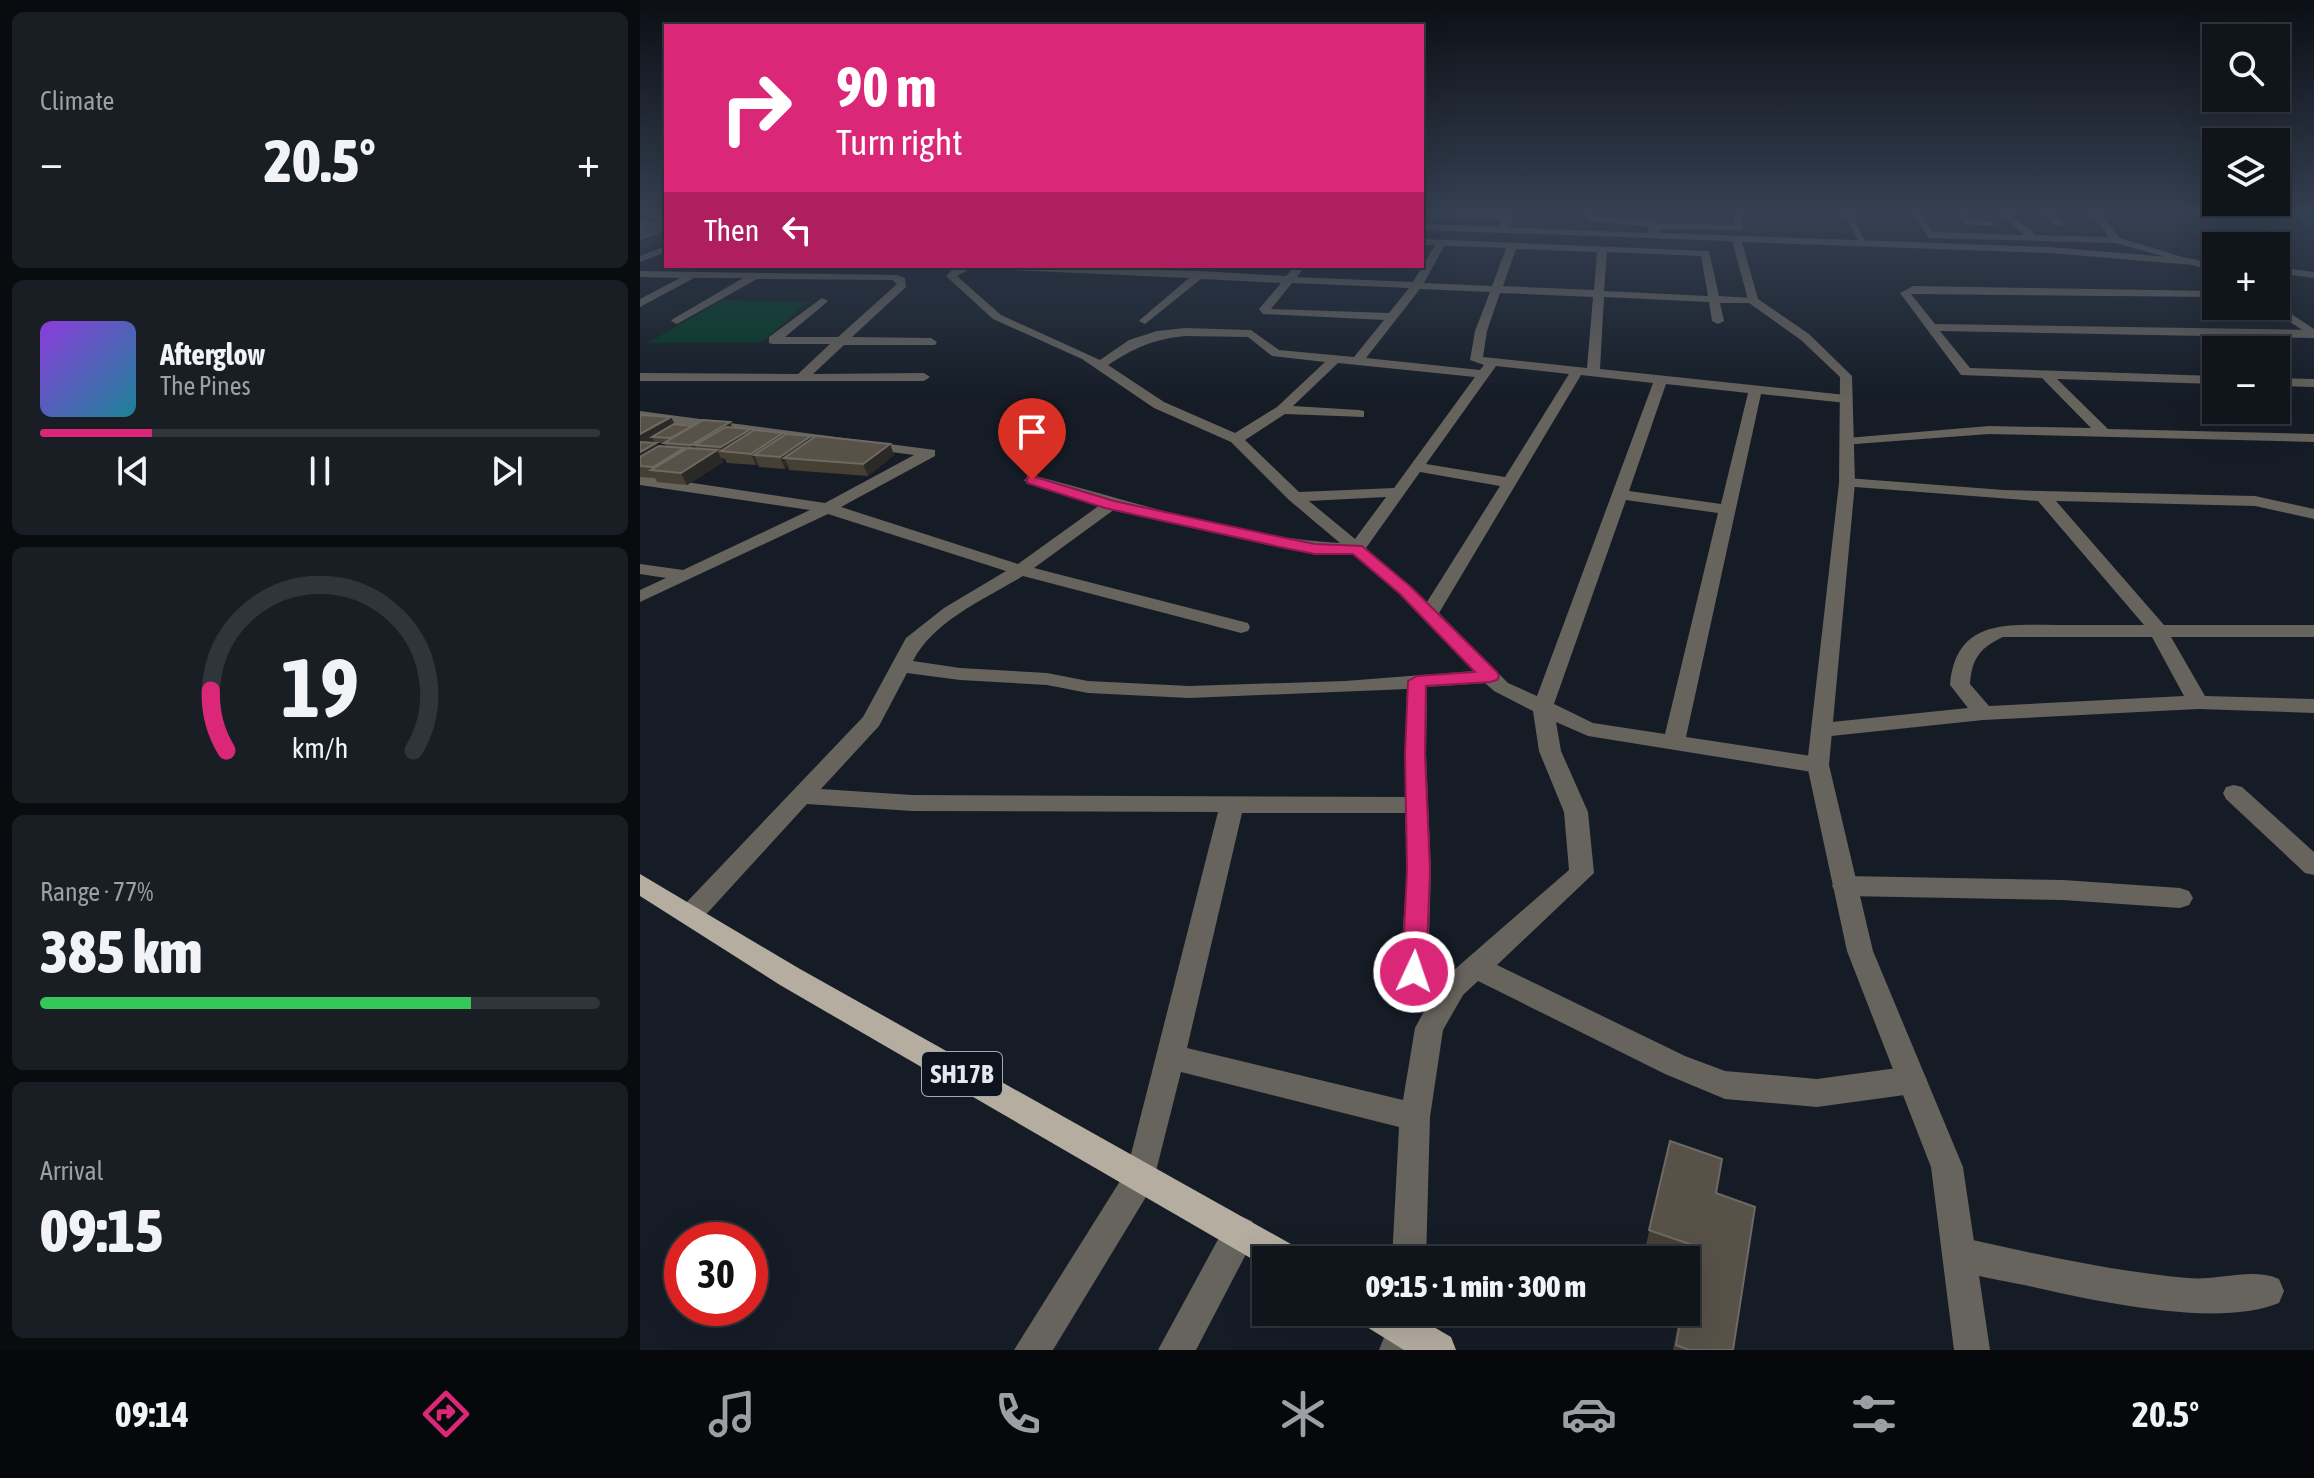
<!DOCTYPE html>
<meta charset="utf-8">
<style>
:root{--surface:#10151c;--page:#191e25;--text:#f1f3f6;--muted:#9c9fa3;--line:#30343b;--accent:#db2777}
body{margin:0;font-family:"Asap Condensed",sans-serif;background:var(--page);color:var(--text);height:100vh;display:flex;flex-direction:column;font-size:30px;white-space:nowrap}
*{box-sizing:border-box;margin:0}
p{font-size:26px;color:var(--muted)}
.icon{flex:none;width:44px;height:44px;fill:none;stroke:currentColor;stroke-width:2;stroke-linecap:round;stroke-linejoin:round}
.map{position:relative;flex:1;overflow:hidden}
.panel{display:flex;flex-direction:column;gap:12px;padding:12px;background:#090c0f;width:640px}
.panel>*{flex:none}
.top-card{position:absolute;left:24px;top:24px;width:760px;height:244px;border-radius:0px;box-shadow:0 8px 32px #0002,0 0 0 2px var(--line);background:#db2777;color:#fff;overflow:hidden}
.tools{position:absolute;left:1562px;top:24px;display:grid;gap:16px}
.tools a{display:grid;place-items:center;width:88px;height:88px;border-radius:0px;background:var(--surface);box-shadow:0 8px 32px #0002,0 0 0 2px var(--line);font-size:40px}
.speed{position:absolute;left:24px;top:1222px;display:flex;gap:16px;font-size:40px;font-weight:700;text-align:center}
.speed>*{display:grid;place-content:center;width:104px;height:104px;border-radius:50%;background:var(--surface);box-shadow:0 8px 32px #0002,0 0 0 2px var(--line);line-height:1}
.speed .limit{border:12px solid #d22;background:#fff;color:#111}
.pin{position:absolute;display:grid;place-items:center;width:68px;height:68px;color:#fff;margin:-82px -34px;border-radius:50% 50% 50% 0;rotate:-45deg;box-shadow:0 0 8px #0007}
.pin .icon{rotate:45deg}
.me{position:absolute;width:88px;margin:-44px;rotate:3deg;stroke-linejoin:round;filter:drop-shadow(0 0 6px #0008)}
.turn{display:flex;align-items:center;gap:28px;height:168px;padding:0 40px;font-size:36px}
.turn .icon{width:104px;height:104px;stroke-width:2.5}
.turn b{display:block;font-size:56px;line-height:68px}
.then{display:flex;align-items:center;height:76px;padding:0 40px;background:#0003;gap:16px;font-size:30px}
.big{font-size:60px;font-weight:800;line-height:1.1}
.panel .widget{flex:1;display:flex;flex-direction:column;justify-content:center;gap:12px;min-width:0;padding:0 28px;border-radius:12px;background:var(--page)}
.panel .dial{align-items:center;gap:0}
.dial svg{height:208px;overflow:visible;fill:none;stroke:var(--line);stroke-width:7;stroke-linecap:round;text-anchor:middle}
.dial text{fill:var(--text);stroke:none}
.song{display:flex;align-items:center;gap:24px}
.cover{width:96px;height:96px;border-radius:12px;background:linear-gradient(135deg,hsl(270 70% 55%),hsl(190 70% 35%))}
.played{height:8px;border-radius:4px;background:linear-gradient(90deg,var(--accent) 20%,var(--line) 20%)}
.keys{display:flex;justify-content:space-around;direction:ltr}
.heat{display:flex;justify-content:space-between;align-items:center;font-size:44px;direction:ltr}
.charge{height:12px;border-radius:6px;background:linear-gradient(90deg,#34c759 77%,var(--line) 0)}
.trip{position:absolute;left:612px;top:1246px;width:448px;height:80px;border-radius:0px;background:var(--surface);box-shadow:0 8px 32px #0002,0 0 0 2px var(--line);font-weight:800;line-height:80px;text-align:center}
.menu{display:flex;height:128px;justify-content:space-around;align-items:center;background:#06080b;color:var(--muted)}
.menu .icon{width:56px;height:56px}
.menu .current{color:var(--accent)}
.menu b{font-size:36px;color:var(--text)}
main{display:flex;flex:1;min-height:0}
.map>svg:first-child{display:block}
</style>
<main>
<section class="panel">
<div class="widget"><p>Climate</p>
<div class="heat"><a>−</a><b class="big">20.5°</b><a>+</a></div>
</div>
<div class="widget">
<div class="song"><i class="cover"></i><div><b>Afterglow</b><p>The Pines</p></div></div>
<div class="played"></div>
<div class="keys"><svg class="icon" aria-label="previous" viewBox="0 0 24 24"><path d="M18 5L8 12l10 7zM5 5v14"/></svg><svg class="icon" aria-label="pause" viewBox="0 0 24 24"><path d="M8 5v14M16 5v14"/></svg><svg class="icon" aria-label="next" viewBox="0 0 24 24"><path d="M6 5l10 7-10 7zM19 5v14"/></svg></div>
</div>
<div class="widget dial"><svg viewBox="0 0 100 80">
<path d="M14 69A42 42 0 1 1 86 69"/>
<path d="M14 69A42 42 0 0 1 8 46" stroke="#db2777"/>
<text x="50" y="56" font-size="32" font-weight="700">19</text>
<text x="50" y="72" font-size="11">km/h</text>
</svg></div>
<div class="widget"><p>Range · 77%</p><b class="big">385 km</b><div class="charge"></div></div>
<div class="widget"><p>Arrival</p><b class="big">09:15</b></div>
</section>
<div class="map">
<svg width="1674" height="1350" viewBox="0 0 1674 1350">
<rect width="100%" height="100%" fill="#151c26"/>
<path fill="#003922" d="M82,300L168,302L122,342L8,343Z"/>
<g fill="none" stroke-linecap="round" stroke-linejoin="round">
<path fill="#67635d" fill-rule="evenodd" d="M2,212L26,213V219L1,218Z
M782,212L867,213L872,216L873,223L864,232L859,229L863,219L782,217Z
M1094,212H1102V230L1014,229L1009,226L1014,223L1094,225Z
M1203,212H1211L1227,245H1221Z
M1271,212H1279L1292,232L1384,235L1359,212H1368L1396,235L1469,237L1450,212H1459L1480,238L1559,262L1554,265L1476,243L1289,238Z
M1315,212H1324L1331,219L1357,223L1352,226L1325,224Z
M1400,212H1410L1425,224L1417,226Z
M782,239L1069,251L1079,296L1113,298L1117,299V303H1080L1084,321L1078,324L1072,321L1069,302L964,297L960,369L1206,395L1213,399L1206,403L1121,394L1046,737L1178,757L1186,760L1189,765L1186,770L1178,773L948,736L916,722L921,751L948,812L954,873L857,965L1045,1056L1085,1071L1177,1079L1272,1066L1282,1070L1287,1080L1282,1090L1272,1094L1177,1107L1085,1099L1025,1074L838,981L823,995L803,1030L790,1117L786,1260H752L759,1127L541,1072L512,1187L413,1350H374L487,1170L578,812L272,811L167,804L61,920L52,923L43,920L39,913L43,906L223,717L266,638L304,608L366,571L188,514L0,602V590L26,578L0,574V564L43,570L170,510L0,485V475L185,503L274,455L0,419V411L295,450V456L201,507L378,564L460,505L387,483L384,480L392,475C493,501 595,537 700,543L649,500L591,442L514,408L442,359L353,319L306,276L316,266H335L317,276L361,315L460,360L489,340L517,331L545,328L611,330L639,350L714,357L744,320L623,314L619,309L641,283L561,279L505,324L499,321L501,319L549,278L350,269L345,266L560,271L646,276L655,266H665L657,277L773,282L795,245H782ZM804,246L866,248L852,286L784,283ZM876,249L957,252L954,290L863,286ZM967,252L1061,256L1068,296L964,291ZM652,283L769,288L749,313L631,309ZM780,289L850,292L835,331L830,360L844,365L840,370L726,358ZM860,293L953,297L947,368L843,357L847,331ZM545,336L608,337L632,356L685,362L637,407L595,433L524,402L468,365C494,348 514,339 545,336ZM698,363L835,377L754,488L659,492L605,440L645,414L724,417V411L719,410L653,406ZM856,366L929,374L865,477L786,464ZM941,375L1013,383L897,696L868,683L799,613ZM1026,384L1108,393L1081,504L989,491ZM780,472L860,486L787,602L726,548ZM746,497L715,539L669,501ZM986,500L1078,513L1025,734L953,723L914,704ZM475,509L629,545L712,554L759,594L834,671L705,681L549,686L448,681L407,673L320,668L273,661C293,621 345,599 383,576L601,633L608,631L610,627L608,623L394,568ZM267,673L320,680L407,685L448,693L549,698L767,689L765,797L272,795L181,789L239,726ZM845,683L854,691L893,711L899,751L924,812L929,870L807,976L794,977L788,969L791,870L786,754L787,687ZM602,813H765L767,870L760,972L777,997L790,1000L775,1028L763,1100L547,1048Z
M26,246V252L0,262V256Z
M0,271L257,275L265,278L266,287L212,337L291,338L297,342L295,345H204L173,374L284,373L290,377L284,381H0V373L158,374L190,344H133L129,343V337L182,298L188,301L186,303L145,337H198L257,284L252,280L117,279L37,324L31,321L33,319L103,278H54L0,307V299L40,278L0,277Z
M1273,286L1576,291V297L1271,294L1295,324L1674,330V338L1300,331L1330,368L1576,376V384L1417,379L1468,429L1674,434V442L1349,434L1202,445V439L1207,438L1349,426L1451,428L1402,378L1321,375L1260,293Z
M1636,378L1674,379V387L1636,386Z
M1207,478L1364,490L1615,496L1674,509V519L1615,506L1416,501L1524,625H1674V637H1531L1565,696L1674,699V713L1558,709L1343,720L1182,737L1174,735L1171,730L1174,725L1182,723L1328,708L1310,685C1316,619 1366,625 1417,625C1446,625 1475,625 1504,625L1398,501L1202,486V480ZM1363,637H1512L1544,696L1349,706L1330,684C1332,658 1340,648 1363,637Z
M1594,785L1602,787L1674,852V875L1665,873L1586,799L1583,793L1586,787Z
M1205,876L1423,880L1540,888L1549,891L1553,898L1549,905L1540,908L1423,900L1205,896L1196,893L1192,886L1196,879Z
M600,1216L612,1221L617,1233L556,1350H518L588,1221Z
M1319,1237C1395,1254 1470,1271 1548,1278C1578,1281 1611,1267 1639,1279L1644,1291L1639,1303C1577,1329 1450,1300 1384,1285C1359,1280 1331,1276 1307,1266L1302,1254L1307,1242Z
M748,1312H784L783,1330L775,1350H739L747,1330Z"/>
<path fill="#67635d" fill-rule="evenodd" d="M939,212H949L954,216L1014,221L1020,233L1409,247L1554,259L1576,266V273L1553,265L1409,253L1102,242L1118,299L1169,334L1212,376L1215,483L1189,765L1233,951L1323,1167L1350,1350H1314L1291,1167L1207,951L1167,765L1199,483L1200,377L1161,340L1109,303L1092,241L782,230V224L1010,233L1007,226L952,222Z
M1636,267L1674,272V278L1636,273Z
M1636,304L1674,329V338L1626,306Z"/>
<path fill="#b5ada0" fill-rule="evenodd" d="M0,874L160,969L658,1248L663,1260H626V1267L140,985L0,896Z
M716,1312H768L811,1337L816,1350H764L722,1324Z"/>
</g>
<path fill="#463f34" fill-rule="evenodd" d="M0,415L31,417L35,424L92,427L112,432L172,439L250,444L254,455L228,476L149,470L148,466L145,469L119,467L118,464L116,465L87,463L85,459L81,458L83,462L47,485L17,482L15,478L0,477ZM14,441L15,443H24L26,446L17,447L16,443H11Z
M1030,1141L1076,1193L1093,1350H1033L1040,1312H1046V1283L1049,1266L1046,1265V1260H1034L1005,1249Z"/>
<path fill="#2b2926" d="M26,229V239L0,249V239Z
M31,417L36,428L12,437L14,441L0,449V434Z
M90,422L95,433L55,445L59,455L57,456L51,445Z
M111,429L116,440L82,451L81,447Z
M143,433L148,444L114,455L118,464L116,465L111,454Z
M171,436L175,448L144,458L148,466L145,469L140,457Z
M16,443L21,454L0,466V452Z
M250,444L254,455L228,476L223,464Z
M44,448L49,459L15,471L13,467Z
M77,450L83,462L47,485L41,473Z"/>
<path fill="#575148" stroke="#6d6963" stroke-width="2" d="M21,219H26V229L0,239V225H6Z
M0,221L14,222L6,225H0Z
M0,415L31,417L0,434Z
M63,420L90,422L51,445L24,443Z
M34,424L53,426L31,438L12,437Z
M86,427L111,429L81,447L55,445Z
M114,430L143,433L111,454L81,451Z
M146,434L171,436L140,457L114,455Z
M176,436L250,444L223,464L144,458Z
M0,442L16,443L0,452Z
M19,446L44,448L13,467L0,466V457Z
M48,448L77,450L41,473L11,470Z
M1030,1141L1082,1159L1076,1193L1115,1207L1093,1350H1049L1036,1345L1042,1312H1046V1292L1055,1246L1009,1230Z"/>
<linearGradient id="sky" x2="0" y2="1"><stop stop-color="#0c0f15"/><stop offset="0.53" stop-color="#354052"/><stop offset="1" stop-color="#354052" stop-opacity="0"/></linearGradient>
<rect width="1674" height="401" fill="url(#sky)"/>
<path fill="#db2777" stroke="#8e194d" stroke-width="2" d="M392,476L474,501L645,538L675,544L722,546L771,587L857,672L859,676L857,680L850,682L786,686L785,754L790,870L786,972L783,979L774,982L765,979L762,972L767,870L765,754L768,681L777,676L835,672L759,593L713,554H675L645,548L465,508L387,483V477Z"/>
<g text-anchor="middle" stroke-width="8" stroke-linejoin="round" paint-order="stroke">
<rect fill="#0c131d" stroke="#a3a9b1" stroke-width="2" x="282" y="1052" width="80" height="44" rx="6"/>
<g font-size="26" font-weight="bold" fill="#e4e9f0">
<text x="322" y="1083">SH17B</text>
</g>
</g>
</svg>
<div class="tools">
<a><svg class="icon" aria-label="search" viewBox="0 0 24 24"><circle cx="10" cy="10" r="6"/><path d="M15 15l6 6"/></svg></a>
<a><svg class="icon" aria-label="layers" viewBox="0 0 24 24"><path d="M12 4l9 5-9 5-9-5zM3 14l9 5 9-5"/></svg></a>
<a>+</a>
<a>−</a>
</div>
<div class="speed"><div class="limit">30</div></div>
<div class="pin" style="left:392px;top:480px;background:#d93025"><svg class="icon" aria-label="arrive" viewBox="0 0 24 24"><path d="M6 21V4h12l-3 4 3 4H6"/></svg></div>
<svg class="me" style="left:774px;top:972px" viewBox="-20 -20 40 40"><circle r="17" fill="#db2777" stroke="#fff" stroke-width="3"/><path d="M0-11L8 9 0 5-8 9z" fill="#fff"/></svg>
<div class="trip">09:15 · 1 min · 300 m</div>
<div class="top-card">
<div class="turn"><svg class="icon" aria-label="right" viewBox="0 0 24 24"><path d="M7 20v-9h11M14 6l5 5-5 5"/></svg><div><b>90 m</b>Turn right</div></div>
<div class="then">Then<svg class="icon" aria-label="left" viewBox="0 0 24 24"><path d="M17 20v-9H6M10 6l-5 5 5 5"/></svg></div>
</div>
</div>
</main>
<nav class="menu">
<b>09:14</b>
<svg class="icon current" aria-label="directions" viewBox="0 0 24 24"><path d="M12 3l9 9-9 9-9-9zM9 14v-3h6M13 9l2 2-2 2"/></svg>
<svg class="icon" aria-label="music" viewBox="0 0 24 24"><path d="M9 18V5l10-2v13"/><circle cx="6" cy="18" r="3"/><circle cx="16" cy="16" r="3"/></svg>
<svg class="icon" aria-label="phone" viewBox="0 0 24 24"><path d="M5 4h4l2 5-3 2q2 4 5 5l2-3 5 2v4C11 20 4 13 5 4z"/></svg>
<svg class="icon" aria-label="climate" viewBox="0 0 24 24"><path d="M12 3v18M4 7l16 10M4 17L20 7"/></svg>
<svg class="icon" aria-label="car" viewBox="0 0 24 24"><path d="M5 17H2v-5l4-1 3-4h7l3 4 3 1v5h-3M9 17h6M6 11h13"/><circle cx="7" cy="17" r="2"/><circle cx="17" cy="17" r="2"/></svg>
<svg class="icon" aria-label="filters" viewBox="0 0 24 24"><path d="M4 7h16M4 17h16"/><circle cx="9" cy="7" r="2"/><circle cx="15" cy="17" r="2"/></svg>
<b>20.5°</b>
</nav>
